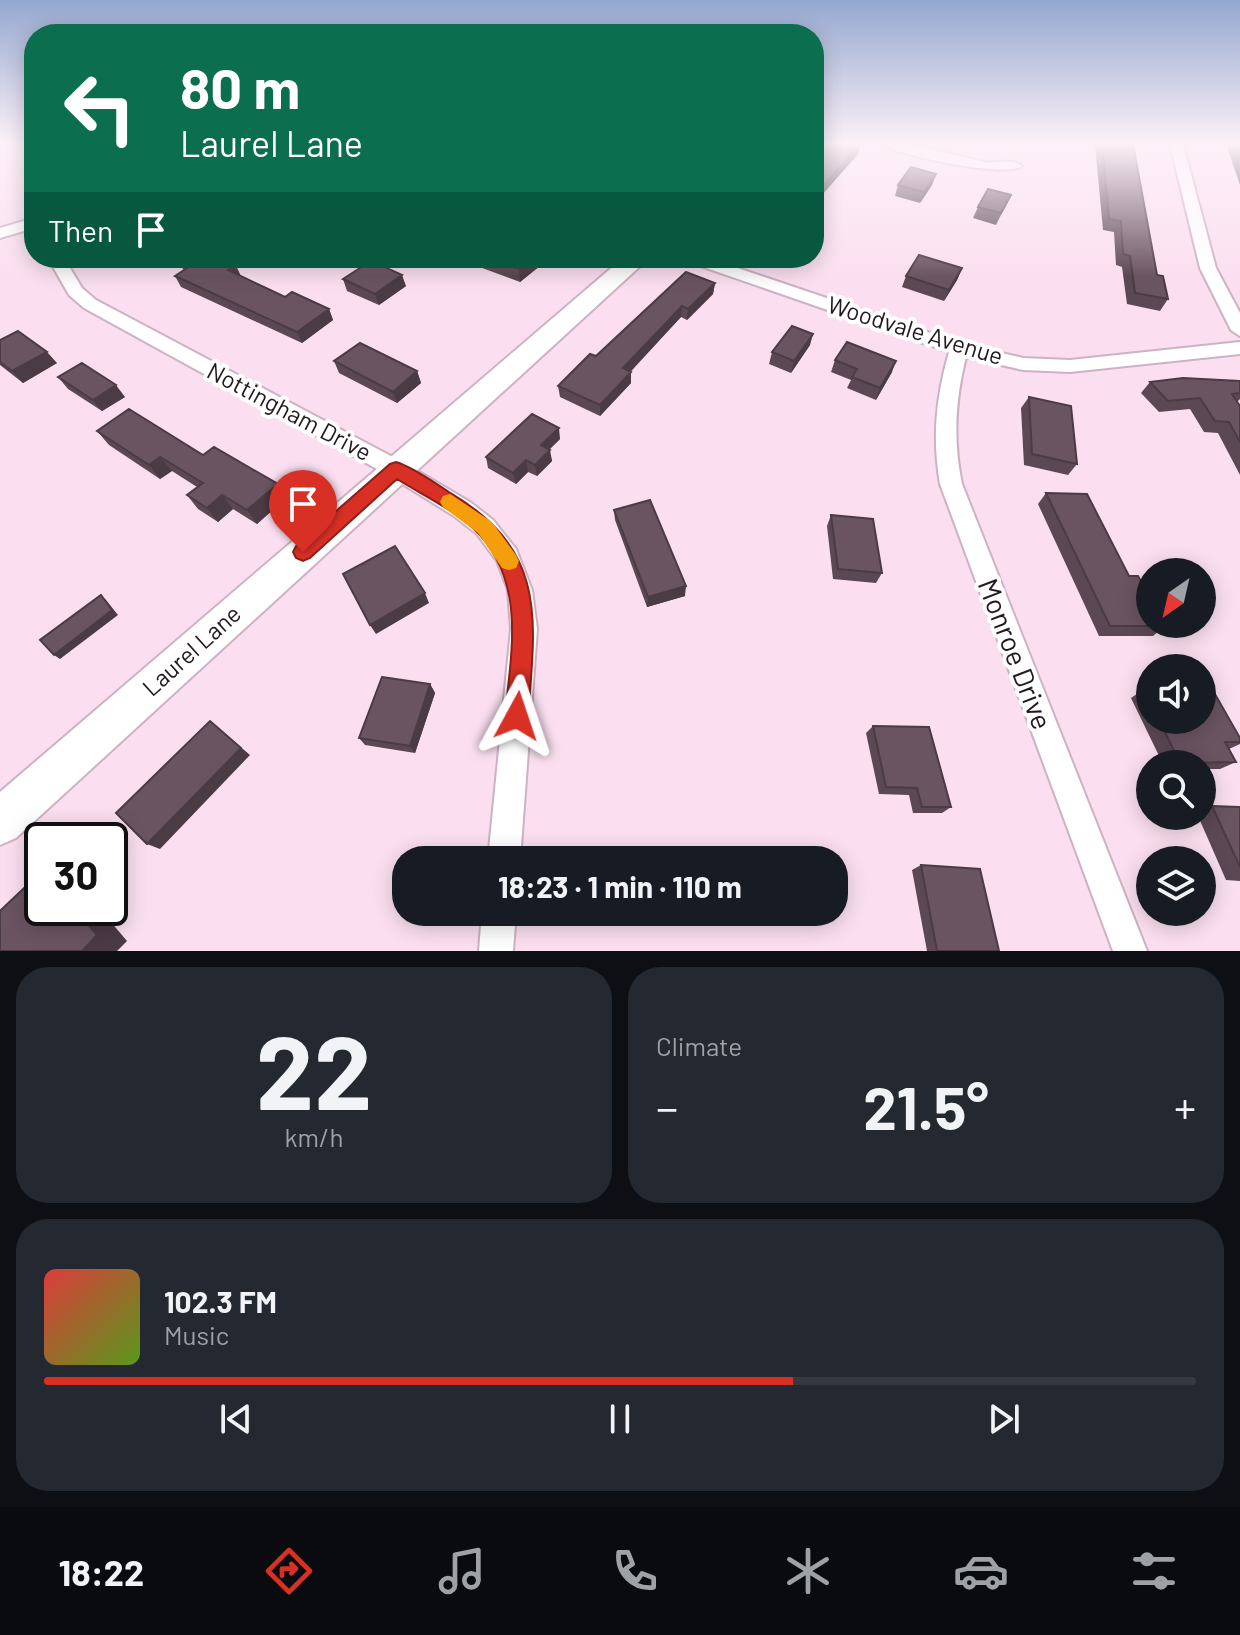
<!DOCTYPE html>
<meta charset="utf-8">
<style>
:root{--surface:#171b24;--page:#242831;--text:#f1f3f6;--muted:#9ea1a6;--line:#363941;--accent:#d93025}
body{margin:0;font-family:Barlow,sans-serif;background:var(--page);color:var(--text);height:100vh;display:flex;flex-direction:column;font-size:30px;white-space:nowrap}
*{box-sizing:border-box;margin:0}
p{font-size:26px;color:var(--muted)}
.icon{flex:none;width:44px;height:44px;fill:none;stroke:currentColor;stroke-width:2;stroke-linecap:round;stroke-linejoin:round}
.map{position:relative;height:951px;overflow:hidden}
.sheet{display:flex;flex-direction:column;gap:16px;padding:16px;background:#0d0f14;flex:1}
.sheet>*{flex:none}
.guide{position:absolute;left:24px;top:24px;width:800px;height:244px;border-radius:32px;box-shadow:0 4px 20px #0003;background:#0b6e4f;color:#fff;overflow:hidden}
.needle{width:52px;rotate:214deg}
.fabs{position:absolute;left:1136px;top:558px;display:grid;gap:16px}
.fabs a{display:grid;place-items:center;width:80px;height:80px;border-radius:50%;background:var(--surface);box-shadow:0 4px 20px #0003;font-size:40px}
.speed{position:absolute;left:24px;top:822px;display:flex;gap:16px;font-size:40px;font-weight:700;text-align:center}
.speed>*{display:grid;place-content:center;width:104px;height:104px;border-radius:50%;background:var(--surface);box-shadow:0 4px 20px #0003;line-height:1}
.speed .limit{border:4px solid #111;border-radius:12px;background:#fff;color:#111}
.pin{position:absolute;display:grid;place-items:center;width:68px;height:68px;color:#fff;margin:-82px -34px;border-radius:50% 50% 50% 0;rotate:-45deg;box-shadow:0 0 8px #0007}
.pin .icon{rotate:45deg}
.me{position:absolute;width:88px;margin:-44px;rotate:5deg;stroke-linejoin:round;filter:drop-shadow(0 0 6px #0008)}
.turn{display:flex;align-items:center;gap:28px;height:168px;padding:0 24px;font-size:36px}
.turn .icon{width:104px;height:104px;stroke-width:2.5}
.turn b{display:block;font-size:56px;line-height:68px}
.then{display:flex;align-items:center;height:76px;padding:0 24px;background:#0003;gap:16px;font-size:30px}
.big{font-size:60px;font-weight:700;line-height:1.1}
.sheet .tile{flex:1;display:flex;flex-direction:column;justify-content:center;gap:12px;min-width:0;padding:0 28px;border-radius:32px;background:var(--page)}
.sheet .dial{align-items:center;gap:0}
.dial b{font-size:104px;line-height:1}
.song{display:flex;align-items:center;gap:24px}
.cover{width:96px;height:96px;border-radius:12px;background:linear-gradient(135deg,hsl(0 70% 55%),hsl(90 70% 35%))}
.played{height:8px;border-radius:4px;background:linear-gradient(90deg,var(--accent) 65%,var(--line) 65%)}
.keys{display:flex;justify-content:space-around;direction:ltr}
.heat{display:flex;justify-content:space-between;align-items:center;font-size:44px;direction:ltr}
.sheet .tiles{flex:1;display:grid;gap:16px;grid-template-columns:1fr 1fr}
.tile:last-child{grid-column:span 2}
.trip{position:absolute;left:392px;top:846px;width:456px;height:80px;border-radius:32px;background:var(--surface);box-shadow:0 4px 20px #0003;font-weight:700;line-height:80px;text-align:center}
.menu{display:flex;height:128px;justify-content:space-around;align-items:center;background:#090b0e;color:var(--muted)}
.menu .icon{width:56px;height:56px}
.menu .on{color:var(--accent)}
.menu b{font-size:36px;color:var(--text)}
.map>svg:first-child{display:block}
</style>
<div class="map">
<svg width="1240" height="951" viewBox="0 0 1240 951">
<rect width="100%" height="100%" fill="#fbdff0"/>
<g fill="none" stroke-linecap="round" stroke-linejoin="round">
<defs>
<path id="street" d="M882,144C917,142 951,155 985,162C997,164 1012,158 1022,166C1007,178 898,156 882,144Z
M1170,144H1183L1216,268L1240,313V336L1231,330L1200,268Z
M34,218V228L0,238V228Z
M48,258H64L82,288L96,300L404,463L470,502L493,520L516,549L532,590L537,629L520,860H488L511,629L508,590L497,561L477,534L454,516L388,475L84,308L69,295Z
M684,258H708L963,344L1023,358L1070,360L1240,342V354L1070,372L1023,370L966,357C955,400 953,441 962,484L1147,951H1113L940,484C932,438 936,397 949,352L686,261Z
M482,912H516L513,951H479Z"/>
<path id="secondary" d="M623,258H649L16,838L0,845V792Z"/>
</defs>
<use href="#street" stroke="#cdb2c3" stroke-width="4"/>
<use href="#secondary" stroke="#cdb2c3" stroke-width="4"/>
<use href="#street" fill="#fff" fill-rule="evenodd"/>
<use href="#secondary" fill="#fff" fill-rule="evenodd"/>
</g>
<path fill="#5c4854" d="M814,144L858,154L821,196L814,194Z
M1095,144H1133L1157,275L1168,299L1160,311L1127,304L1122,267L1116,265L1114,232L1103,230Z
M1226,144H1240V185Z
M936,174L932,185L920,203L895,196L898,185Z
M1011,195L996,225L973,218L978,207Z
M173,258H220L236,266L241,276L285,297L329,309L333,320L302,343L181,287L175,276L184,270Z
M455,258H546V261L520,282Z
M962,268L957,280L944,301L902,287L906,276Z
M343,279L406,286L379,305L347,291Z
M715,283L713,294L687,320L681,317L630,371L631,383L600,416L560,397L558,386L596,356Z
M0,340L57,363L23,383L0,365Z
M810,345L791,373L769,364L772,352Z
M835,360L892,372L876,400L847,388L851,380L831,372Z
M334,361L417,371L421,383L397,403L339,373Z
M58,377L125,397L102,411L68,389Z
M1240,381V399L1237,402L1240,406V475L1218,433L1204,432L1190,409L1159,412L1141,393L1150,382Z
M1029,397L1077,464L1068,475L1024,465L1021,408Z
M97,431L203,455L286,498L257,524L233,509L218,522L198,509L187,495L197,487L172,471L160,479L109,445Z
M560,439L549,450L552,461L537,476L528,472L516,484L488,468L486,457Z
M1046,493L1165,626L1153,636H1099L1038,504Z
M614,510L685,596L647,607L615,520Z
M831,515L882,573L876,583L833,579L827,526Z
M430,684L435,693L415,753L365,745L359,738Z
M1144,689H1150V720H1202L1240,738V744L1229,749L1236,762L1220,769H1202V764H1163L1131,698Z
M873,726L951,807L942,813H913L909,795L879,794L866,733Z
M1212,806L1240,807V881L1226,880L1198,816H1202V809Z
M921,865L999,951H927L912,870Z"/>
<path fill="#4b3b45" d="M861,144L858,154L821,196L824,185Z
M936,174L932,185L920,203L924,192Z
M533,258H546V261L520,282L519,269Z
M236,266L241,277L228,270Z
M962,268L957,280L944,301L949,290Z
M402,275L406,286L379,305L375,294Z
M715,283L713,294L687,320L688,309Z
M682,306L681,317L623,380V368Z
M329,309L333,320L302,343L297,332Z
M813,334L810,345L791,373L794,361Z
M47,352L57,363L23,383L12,371Z
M896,361L892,372L876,400L880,388Z
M417,371L421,383L397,403L393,392Z
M631,372V383L600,416V405Z
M116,385L125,397L102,411L93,400Z
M559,428L560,439L542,456L541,445Z
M550,450L552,461L537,476L535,465Z
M160,457L172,471L160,479L149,465Z
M526,460L528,472L516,484L513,473Z
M278,484L286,498L257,524L247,510Z
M222,495L233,509L218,522L207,508Z
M686,586L685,596L647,607L648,597Z
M425,593L429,603L376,634L370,625Z
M101,595L106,600L118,615L60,659L54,655Z
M430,684L435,693L415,753L410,746Z
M210,721L250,755L160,849L147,844Z
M74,908H99L127,941L117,951H82Z"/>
<path fill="#6b5462" stroke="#4b3b45" stroke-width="2" d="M814,144H860L824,185L814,182Z
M1102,144H1133L1157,275L1163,276L1168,299L1135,293L1130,256L1123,254L1121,221L1109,219Z
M911,167L936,174L924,192L898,185Z
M988,189L1011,195L1001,213L978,207Z
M919,255L962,268L949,290L906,276Z
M177,258H220L236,266L228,270L285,297L292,292L329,309L297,332L175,276L187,268Z
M487,258H533L519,269Z
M371,261L402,275L375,294L343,279Z
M686,272L715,283L688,309L682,306L623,368L631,372L600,405L558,386L590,354L596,356Z
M792,326L813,334L794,361L772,352Z
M18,331L47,352L12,371L0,362V340Z
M847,342L896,361L880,388L852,377L857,369L835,360Z
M360,343L417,371L393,392L334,361Z
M82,363L116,385L93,400L58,377Z
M1183,378L1240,381V393L1232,394L1240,406V442L1229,422L1215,421L1200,398L1168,401L1150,382Z
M1029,397L1071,406L1077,464L1032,454Z
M129,409L203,455L214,447L278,484L247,510L222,495L207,508L187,495L203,483L160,457L149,465L97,431Z
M532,414L559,428L541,445L550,450L535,465L526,460L513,473L486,457Z
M1046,493L1087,494L1129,576H1138L1150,598V624H1164L1165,626H1110Z
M650,500L686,586L648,597L614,510Z
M831,515L873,519L882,573L838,569Z
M395,546L425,593L370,625L343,574Z
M101,595L112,610L54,655L40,640Z
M382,677L430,684L410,746L359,738Z
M1144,689H1150V702Z
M1202,689H1212L1240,738V742H1225L1236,762L1180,763L1159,720H1202Z
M210,721L241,748L147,844L116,813Z
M873,726L929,727L951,807H922L917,788L886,787Z
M1212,806L1240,807V867Z
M921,865L980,869L999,951H937Z
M42,871V908H74L97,935L82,951H0V911Z"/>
<linearGradient id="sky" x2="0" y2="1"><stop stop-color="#94a7cf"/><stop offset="0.52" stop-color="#fdf1f8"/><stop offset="1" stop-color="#fdf1f8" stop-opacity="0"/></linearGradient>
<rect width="1240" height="277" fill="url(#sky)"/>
<path fill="#d93025" stroke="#8d1f18" stroke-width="2" d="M396,462C415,468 433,482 449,492C547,550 536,616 528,716L525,724L517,727L508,724L505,716C511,653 526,585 479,534C457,511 424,496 397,479L310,558L303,561L296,558L293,552L296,546L390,464Z"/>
<path fill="#f59e0b" d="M450,494L492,522L516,555L519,561L516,568L509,570L502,568L478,533L443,507L440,502L443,496Z"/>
<g text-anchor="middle" stroke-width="8" stroke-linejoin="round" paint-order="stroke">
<g font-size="24" fill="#22191f" stroke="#fff">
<text transform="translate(915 331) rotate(17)" y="8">Woodvale Avenue</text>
<text transform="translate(289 412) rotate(28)" y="8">Nottingham Drive</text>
<text transform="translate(192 651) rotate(-42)" y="8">Laurel Lane</text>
</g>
<g font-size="28" fill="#22191f" stroke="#fff">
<text transform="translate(1015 654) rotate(69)" y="10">Monroe Drive</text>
</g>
</g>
</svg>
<div class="fabs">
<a><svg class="needle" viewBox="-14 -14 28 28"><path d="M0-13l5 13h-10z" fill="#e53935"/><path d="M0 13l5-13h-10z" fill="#9ea1a6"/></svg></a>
<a><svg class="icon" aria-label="sound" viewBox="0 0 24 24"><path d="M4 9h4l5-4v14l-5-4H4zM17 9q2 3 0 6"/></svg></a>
<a><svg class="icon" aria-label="search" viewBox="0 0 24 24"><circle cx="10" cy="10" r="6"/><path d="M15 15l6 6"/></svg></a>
<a><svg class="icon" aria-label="layers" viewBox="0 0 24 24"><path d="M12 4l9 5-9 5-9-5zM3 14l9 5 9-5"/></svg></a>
</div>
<div class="speed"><div class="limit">30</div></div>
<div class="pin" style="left:303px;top:552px;background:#d93025"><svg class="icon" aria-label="arrive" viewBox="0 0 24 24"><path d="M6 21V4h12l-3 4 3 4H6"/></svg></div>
<svg class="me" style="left:517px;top:716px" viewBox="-20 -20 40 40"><path d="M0-17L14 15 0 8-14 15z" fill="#d93025" stroke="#fff" stroke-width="4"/></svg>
<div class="trip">18:23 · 1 min · 110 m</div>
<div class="guide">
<div class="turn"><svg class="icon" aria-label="left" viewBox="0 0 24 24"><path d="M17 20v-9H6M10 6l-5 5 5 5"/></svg><div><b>80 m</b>Laurel Lane</div></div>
<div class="then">Then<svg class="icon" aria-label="arrive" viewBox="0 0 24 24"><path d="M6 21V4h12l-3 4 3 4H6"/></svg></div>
</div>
</div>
<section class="sheet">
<div class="tiles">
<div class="tile dial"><b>22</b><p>km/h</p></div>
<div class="tile"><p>Climate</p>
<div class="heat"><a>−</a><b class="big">21.5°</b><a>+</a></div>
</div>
<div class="tile">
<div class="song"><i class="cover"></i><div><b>102.3 FM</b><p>Music</p></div></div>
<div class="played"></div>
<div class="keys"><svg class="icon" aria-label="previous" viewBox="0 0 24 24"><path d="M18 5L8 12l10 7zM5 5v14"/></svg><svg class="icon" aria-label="pause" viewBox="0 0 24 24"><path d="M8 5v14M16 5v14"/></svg><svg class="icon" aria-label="next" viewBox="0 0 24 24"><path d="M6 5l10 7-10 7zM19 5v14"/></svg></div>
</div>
</div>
</section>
<nav class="menu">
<b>18:22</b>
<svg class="icon on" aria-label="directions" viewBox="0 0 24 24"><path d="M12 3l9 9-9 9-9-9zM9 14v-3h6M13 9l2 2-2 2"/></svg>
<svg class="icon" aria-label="music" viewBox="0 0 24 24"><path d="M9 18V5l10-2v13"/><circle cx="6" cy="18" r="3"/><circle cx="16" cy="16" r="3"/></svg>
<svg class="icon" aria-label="phone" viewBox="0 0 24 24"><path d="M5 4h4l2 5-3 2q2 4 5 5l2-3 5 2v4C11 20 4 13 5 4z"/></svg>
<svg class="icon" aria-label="climate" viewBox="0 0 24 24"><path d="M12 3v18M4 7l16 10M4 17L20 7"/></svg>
<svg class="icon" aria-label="car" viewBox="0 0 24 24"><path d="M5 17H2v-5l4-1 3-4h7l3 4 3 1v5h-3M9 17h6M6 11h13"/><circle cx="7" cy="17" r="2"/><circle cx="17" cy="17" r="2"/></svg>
<svg class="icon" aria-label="filters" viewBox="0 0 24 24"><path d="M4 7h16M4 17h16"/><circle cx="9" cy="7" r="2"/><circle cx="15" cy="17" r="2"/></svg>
</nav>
